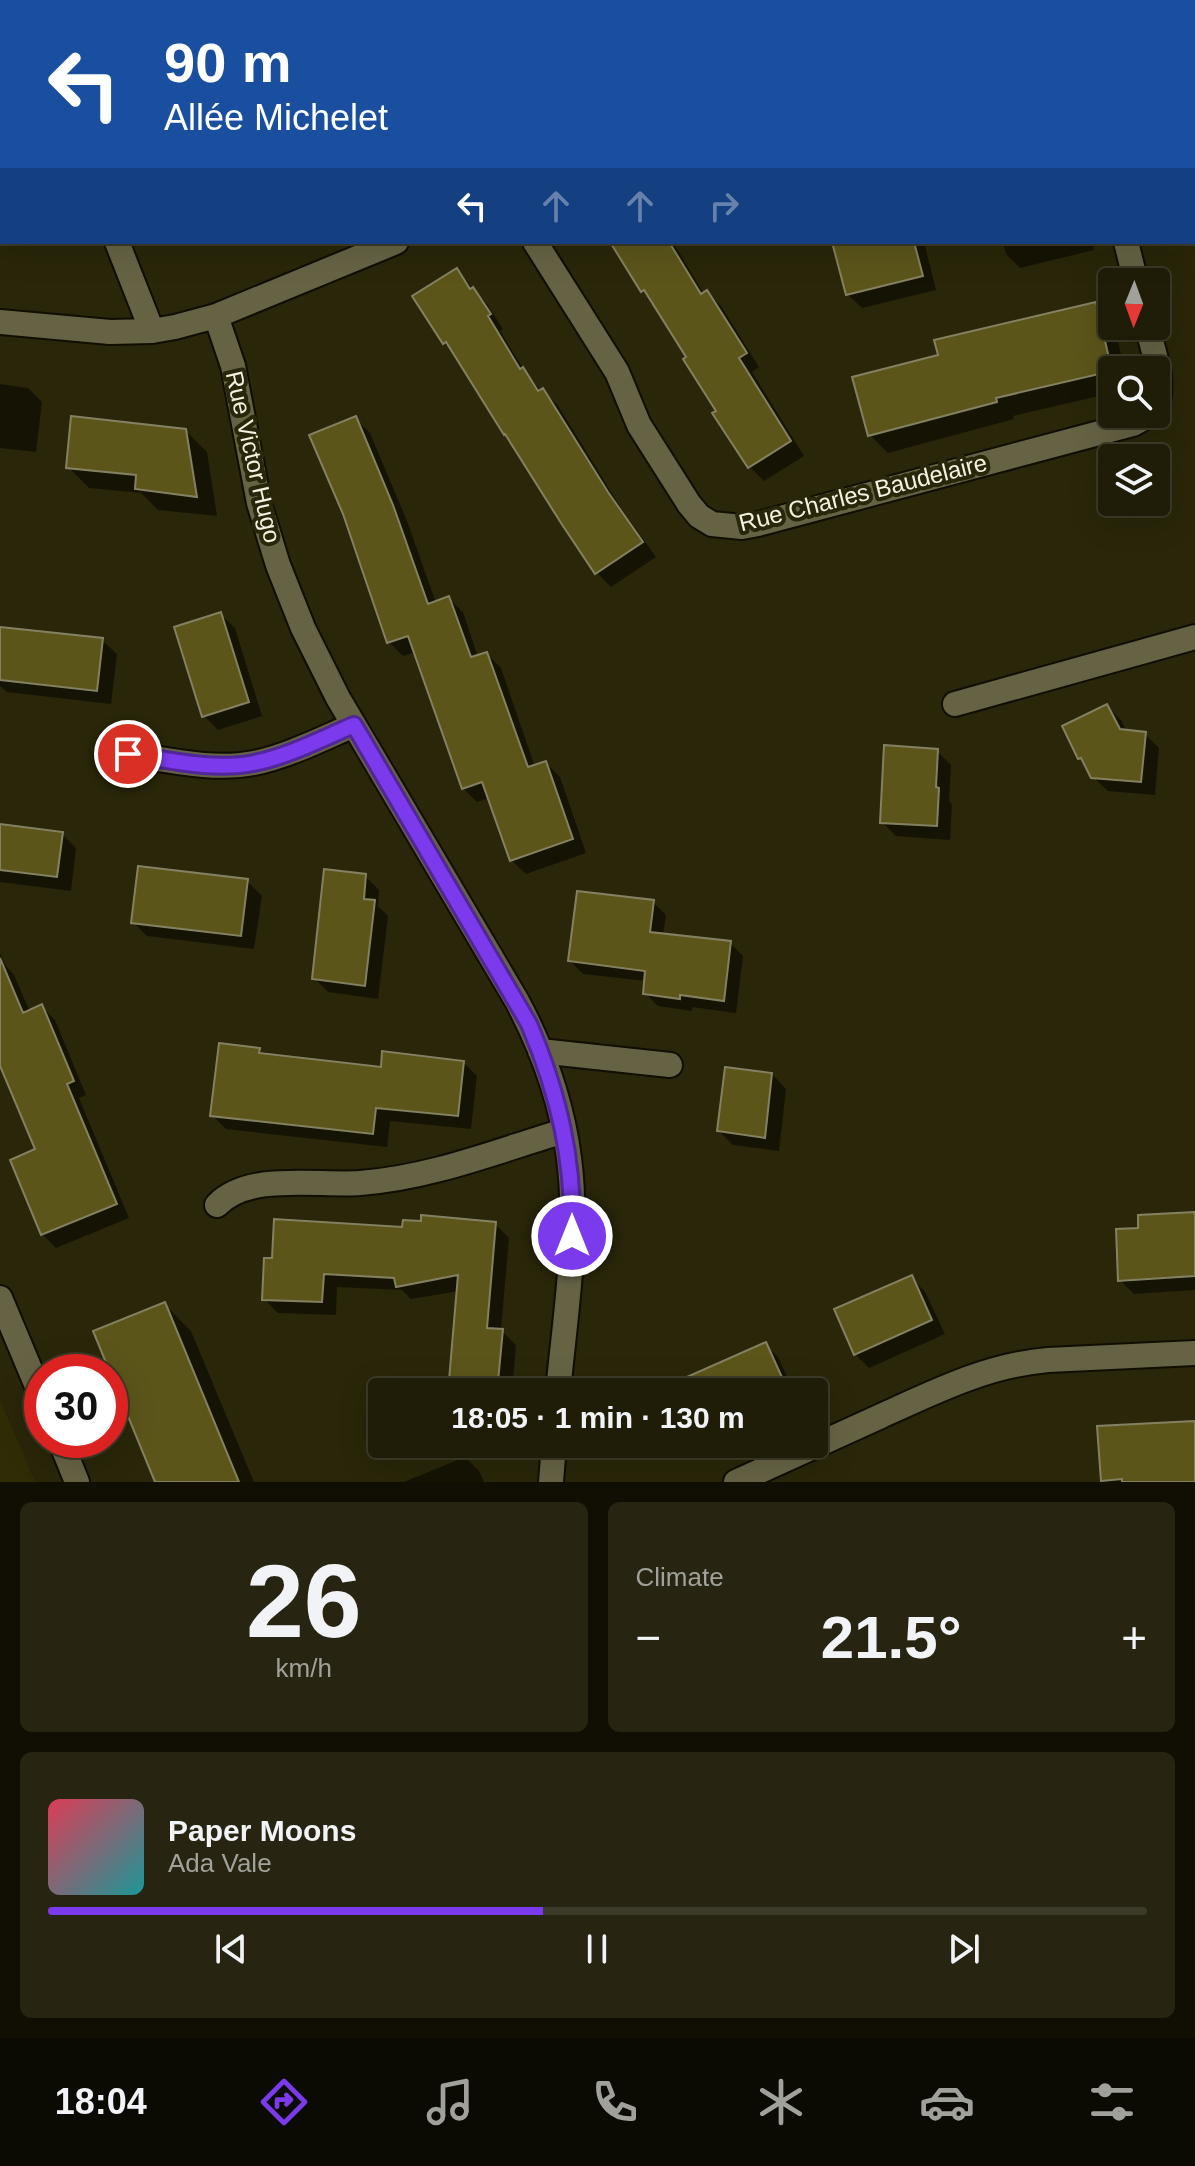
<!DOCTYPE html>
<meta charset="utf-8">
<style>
:root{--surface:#1f1c07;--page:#272511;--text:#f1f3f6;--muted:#a1a19b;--line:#3c3a28;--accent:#7c3aed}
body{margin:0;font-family:Helvetica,sans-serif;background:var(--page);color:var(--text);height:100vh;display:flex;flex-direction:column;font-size:30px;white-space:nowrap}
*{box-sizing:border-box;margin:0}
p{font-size:26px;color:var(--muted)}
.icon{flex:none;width:44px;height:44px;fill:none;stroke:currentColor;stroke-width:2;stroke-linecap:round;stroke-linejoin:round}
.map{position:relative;height:1482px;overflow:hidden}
.side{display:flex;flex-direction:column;gap:20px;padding:20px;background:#110f04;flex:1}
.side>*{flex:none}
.banner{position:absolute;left:0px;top:0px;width:1196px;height:244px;box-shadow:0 8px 32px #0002,0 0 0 2px var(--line);background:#1a4fa0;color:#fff;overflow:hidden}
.needle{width:52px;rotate:181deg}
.controls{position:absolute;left:1098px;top:268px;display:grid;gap:16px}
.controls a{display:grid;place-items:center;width:72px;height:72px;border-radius:8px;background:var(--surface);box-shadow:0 8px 32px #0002,0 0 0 2px var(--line);font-size:40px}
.speed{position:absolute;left:24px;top:1354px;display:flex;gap:16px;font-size:40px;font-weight:700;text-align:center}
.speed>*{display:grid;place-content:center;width:104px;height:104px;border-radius:50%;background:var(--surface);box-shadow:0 8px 32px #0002,0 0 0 2px var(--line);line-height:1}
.speed .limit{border:12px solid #d22;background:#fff;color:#111}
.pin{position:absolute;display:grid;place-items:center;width:68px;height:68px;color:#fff;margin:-34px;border:4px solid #fff;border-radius:50%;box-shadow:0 2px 8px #0007}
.me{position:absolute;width:88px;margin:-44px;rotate:0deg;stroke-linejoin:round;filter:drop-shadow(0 0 6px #0008)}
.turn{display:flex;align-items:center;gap:28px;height:168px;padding:0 32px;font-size:36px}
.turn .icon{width:104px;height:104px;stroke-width:2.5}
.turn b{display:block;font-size:56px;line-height:68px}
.lanes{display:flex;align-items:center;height:76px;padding:0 32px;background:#0003;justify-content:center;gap:40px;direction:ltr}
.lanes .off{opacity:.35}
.big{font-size:60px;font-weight:800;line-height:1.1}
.side .widget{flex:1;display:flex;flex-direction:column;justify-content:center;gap:12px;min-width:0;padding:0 28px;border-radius:12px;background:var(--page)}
.side .dial{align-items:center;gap:0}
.dial b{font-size:104px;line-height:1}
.song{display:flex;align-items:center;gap:24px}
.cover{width:96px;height:96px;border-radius:12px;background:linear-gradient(135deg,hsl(350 70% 55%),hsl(180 70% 35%))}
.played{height:8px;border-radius:4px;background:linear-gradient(90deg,var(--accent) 45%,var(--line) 45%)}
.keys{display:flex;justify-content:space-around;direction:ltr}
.heat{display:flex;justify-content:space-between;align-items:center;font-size:44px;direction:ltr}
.side .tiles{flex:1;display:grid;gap:20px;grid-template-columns:1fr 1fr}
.widget:last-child{grid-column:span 2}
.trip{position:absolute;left:368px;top:1378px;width:460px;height:80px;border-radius:8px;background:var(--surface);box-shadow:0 8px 32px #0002,0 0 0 2px var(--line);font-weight:800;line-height:80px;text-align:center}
.dock{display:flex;height:128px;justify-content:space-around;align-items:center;background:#0c0b03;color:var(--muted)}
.dock .icon{width:56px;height:56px}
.dock .current{color:var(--accent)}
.dock b{font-size:36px;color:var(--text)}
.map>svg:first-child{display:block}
</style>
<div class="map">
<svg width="1195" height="1482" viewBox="0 0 1195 1482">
<rect width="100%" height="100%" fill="#292609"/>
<path fill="#302d06" d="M0,1400L35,1482H0Z"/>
<path fill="#0007" d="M113,0H180V1L114,2Z
M514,0H588V2H514Z
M739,0H826L818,2H741Z
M943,0H1032L1033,2H943Z
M1128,0H1193L1194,2H1129Z
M1194,2L1195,7V242L1194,239Z
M613,242H673L704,294L707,292L721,306L759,367L752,372L804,456L764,481L750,467L715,414L719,412L689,358L655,303L643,291Z
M834,242H924L936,290L862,308L847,294Z
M1003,242H1092L1094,250L1020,268L1006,254Z
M457,270L487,304L503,329L500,331L526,373L541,391L557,404L621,508L656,557L611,587L597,573L456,354L444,343Z
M1096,304L1112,321V326H1114L1125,370H1112V393L1013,416L1014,419L888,453L870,435L855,378L940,356Z
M0,384L28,388L42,402L36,452L0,448Z
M356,419L370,433L407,521L436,603L448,598L463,612L478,657L487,654L501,668L535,767L546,763L560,777L586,853L526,874L511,860L490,798L477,802L463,788L416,652L403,656L389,642Z
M185,430L207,452L217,516L158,510L141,493L89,488L68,467Z
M220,614L235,628L262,716L218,730L204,716Z
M0,629L102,640L117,654L111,704L7,692L0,686Z
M1107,706L1121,720L1127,732L1145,734L1159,748L1155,795L1108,791L1093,777L1088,766L1079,758Z
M937,751L951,765L949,801L952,804L950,840L896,836L882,822Z
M0,826L62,834L76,848L71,891L0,882Z
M365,876L379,890L378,906L388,916L378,999L328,992L314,978Z
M247,881L262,896L254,949L147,936L133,922Z
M653,902L666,915L663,935L730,943L743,956L736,1013L692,1007V1011L658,1006L645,993L646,981L583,974L570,961Z
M0,953L6,966L14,975L30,1012L42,1007L55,1020L86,1095L79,1098L129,1218L56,1248L42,1234L37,1150L0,1060Z
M259,1050L265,1055L382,1069L463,1062L477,1076L471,1129L390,1121L387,1147L226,1129L212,1115Z
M772,1074L786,1089L779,1151L733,1145L719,1131Z
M1195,1213V1290L1134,1294L1120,1280L1140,1230Z
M423,1223L495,1224L509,1238L501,1330L516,1345L512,1392H450L459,1291L411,1299L402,1290L337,1287L336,1315L278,1313L264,1299L404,1230Z
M911,1277L925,1292L945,1334L869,1368L855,1354Z
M164,1304L191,1331L254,1482H157Z
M765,1345L778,1357L794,1392H663Z
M1195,1423V1482H1105L1103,1480Z
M465,1457L479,1471L484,1482H404Z"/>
<path fill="#5b551a" stroke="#848162" stroke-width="2" d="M610,242H669L701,294L707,290L747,353L739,358L791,441L748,468L712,413L716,411L683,359L686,357L644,290L641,292Z
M832,242H914L923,276L846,295Z
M457,268L470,289L473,287L491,314L488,316L520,369L523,367L538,391L543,388L608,492L643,542L595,574L561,523L505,434L504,435L446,342L443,344L412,296Z
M1096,302L1112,371L996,398L997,402L868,436L852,377L938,355L934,340Z
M71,416L186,429L197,497L135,489L136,475L66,468Z
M356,416L393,505L428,604L449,596L471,657L487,652L528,767L546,761L573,839L510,861L482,782L462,789L408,636L387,643L343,514L309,435Z
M221,612L249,702L202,717L174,627Z
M0,627L103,638L97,691L0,680Z
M1107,704L1120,729L1146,732L1141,782L1091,778L1081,758L1078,759L1062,726Z
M884,745L938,749L936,787L939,788L937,826L880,823Z
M0,824L63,832L57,877L0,870Z
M138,866L248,879L241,936L131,923Z
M324,869L366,874L364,899L375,900L365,986L312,979Z
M577,891L654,900L650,932L731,941L724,1001L680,995V999L643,994L645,971L568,961Z
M0,958L23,1013L42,1004L74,1081L67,1084L117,1204L41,1235L10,1160L35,1149L0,1066Z
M219,1043L260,1048L259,1053L381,1067L382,1051L464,1061L458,1116L376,1108L373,1134L210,1116Z
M725,1067L772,1073L765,1138L717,1131Z
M1195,1212V1276L1118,1281L1116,1229L1138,1228V1215Z
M421,1215L496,1222L487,1328L503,1329L497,1392H448L458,1275L396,1287L394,1278L324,1274L322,1302L262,1300L264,1258H272L274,1219L402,1227L403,1220L421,1221Z
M912,1275L932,1320L854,1355L834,1309Z
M165,1302L239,1482H155L93,1331Z
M766,1342L785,1384L768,1392H653Z
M1195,1421V1482H1122V1479L1101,1481L1097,1426Z"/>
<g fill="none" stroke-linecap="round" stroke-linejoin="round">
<defs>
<path id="minor" d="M22,0L23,2
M442,0L443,2
M1065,0V2
M117,242L152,331
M535,242L617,372L639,425L689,504L699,516L712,524L742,527L758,524L1133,424L1151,414
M1126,242L1136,282
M216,316L233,366L259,503L278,565L303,628L338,698L517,1001C543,1050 562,1103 569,1158C579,1234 565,1316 558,1392
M0,322L110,332L152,331L175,327L216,316L396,242
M1147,326C1153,351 1166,382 1156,407
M955,704L1195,637
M128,754C169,760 213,771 254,763C288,756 321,739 354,725
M540,1051L670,1065
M217,1205C249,1172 317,1186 360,1183C430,1178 497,1151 564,1131
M0,1298L42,1398
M60,1440L77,1482
M551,1482L554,1444
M736,1482C785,1460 833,1438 881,1416C936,1391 988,1365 1048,1360L1195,1353"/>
</defs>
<use href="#minor" stroke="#110e00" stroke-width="28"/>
<use href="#minor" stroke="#666345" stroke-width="24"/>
</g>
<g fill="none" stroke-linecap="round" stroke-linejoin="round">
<defs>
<path id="route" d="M128,754C169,760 213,771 254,763C289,756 321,739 354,725L529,1024C559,1095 574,1160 572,1236"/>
</defs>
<use href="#route" stroke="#51269a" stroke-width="20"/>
<use href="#route" stroke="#7c3aed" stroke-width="14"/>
</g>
<g text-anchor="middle" stroke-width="8" stroke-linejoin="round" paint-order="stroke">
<g font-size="24" fill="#f3f2e1" stroke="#292609">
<text transform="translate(253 457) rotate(77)" y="8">Rue Victor Hugo</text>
<text transform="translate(863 493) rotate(-14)" y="8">Rue Charles Baudelaire</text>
</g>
</g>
</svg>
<div class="controls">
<a><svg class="needle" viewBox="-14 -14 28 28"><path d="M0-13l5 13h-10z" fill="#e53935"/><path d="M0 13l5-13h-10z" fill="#a1a19b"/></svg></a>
<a><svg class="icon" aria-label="search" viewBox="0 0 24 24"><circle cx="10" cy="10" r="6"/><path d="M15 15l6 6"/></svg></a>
<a><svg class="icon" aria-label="layers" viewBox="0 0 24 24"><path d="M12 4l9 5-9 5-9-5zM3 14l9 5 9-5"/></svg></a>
</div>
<div class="speed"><div class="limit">30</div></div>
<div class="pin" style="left:128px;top:754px;background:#d93025"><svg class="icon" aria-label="arrive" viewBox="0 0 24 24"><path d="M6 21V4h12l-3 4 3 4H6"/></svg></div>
<svg class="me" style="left:572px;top:1236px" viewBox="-20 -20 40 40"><circle r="17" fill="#7c3aed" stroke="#fff" stroke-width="3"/><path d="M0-11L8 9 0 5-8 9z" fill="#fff"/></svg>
<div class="trip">18:05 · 1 min · 130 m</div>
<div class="banner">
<div class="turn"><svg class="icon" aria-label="left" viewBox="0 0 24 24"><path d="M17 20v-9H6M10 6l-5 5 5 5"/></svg><div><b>90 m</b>Allée Michelet</div></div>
<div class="lanes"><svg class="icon" aria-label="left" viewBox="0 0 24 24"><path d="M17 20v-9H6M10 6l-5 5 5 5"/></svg><svg class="icon off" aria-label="ahead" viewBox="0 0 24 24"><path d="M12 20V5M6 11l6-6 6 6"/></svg><svg class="icon off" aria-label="ahead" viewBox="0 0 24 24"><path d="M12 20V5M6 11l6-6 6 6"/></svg><svg class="icon off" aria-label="right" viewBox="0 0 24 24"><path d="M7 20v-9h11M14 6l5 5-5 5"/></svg></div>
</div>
</div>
<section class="side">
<div class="tiles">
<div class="widget dial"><b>26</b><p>km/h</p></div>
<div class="widget"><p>Climate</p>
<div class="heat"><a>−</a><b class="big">21.5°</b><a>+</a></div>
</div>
<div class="widget">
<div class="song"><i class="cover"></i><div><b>Paper Moons</b><p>Ada Vale</p></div></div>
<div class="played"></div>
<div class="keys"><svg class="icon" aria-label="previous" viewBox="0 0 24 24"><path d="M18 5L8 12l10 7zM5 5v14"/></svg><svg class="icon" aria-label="pause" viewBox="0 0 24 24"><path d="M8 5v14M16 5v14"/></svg><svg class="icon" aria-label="next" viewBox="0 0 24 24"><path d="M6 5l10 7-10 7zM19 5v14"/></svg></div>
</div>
</div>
</section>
<nav class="dock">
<b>18:04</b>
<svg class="icon current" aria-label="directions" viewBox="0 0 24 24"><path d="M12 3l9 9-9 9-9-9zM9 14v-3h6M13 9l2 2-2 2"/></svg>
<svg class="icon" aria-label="music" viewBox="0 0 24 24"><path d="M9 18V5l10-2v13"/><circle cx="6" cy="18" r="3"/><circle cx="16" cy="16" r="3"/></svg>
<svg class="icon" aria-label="phone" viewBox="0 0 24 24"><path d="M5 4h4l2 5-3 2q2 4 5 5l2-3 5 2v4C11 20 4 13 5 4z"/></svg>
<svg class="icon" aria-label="climate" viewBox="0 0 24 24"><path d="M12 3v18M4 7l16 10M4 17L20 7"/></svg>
<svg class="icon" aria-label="car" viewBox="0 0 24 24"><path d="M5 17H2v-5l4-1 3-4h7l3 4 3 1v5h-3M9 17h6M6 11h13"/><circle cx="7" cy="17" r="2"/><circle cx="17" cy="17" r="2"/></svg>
<svg class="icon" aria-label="filters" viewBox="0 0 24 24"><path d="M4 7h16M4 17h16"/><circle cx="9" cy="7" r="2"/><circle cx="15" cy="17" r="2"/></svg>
</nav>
